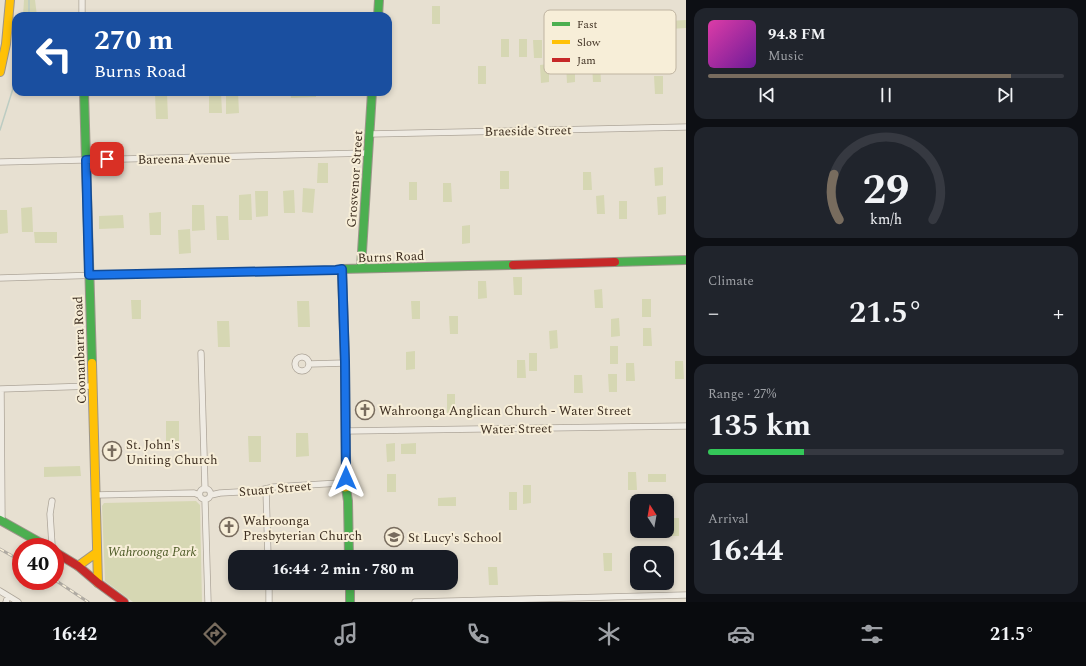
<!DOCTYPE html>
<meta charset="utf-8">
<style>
:root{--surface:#171b24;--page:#20242c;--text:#f1f3f6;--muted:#9ea1a6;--line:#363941;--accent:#786c5e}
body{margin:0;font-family:Spectral,serif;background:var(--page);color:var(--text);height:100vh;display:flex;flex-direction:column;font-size:15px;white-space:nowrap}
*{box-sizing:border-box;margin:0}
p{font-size:13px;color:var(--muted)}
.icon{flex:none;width:22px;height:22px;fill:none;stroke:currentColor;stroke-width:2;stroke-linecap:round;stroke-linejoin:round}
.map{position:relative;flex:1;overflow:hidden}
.drawer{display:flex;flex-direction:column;gap:8px;padding:8px;background:#0d0f14;width:400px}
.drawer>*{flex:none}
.hud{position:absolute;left:12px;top:12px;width:380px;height:84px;border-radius:12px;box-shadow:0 2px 6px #0003;background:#1a4fa0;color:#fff;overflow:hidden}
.needle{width:26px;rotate:349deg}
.controls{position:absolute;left:630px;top:494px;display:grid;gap:8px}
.controls a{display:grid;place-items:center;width:44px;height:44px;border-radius:8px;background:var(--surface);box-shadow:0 2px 6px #0003;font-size:20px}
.speed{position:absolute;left:12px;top:538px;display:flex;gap:8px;font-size:20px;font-weight:700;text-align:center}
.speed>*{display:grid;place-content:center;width:52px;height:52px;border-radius:50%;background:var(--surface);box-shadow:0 2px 6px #0003;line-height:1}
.speed .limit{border:6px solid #d22;background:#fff;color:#111}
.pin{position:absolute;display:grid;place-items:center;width:34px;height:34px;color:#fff;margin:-17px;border-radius:8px;box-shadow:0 2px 6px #0006}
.me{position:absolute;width:44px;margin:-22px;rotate:0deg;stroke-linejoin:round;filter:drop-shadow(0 0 3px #0008)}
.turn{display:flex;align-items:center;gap:14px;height:84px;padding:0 16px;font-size:18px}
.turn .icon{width:52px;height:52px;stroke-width:2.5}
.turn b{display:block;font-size:28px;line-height:34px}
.big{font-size:30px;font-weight:700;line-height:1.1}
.drawer .card{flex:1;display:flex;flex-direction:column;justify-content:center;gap:6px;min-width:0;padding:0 14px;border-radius:12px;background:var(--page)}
.drawer .dial{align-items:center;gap:0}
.dial svg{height:104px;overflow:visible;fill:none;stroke:var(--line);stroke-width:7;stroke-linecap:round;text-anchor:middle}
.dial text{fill:var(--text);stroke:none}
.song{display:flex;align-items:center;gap:12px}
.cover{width:48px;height:48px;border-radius:6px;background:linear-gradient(135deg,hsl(320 70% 55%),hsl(280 70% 35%))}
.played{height:4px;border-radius:2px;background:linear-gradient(90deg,var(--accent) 85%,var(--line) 85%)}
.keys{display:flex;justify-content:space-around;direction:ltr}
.heat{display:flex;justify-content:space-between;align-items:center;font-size:22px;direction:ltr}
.charge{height:6px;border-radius:3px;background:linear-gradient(90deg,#34c759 27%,var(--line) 0)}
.trip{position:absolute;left:228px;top:550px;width:230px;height:40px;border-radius:12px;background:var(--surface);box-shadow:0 2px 6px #0003;font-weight:700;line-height:40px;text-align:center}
.dock{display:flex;height:64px;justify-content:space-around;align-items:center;background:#090b0e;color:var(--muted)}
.dock .icon{width:28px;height:28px}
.dock .active{color:var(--accent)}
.dock b{font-size:18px;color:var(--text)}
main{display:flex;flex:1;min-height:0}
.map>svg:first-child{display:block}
</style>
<main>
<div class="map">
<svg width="686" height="602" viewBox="0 0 686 602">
<rect width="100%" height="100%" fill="#e7e0d1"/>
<path fill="#d6d7b3" d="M24,0H35L37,16H23Z
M432,6H440V24H432Z
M686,20V28L669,29V21Z
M501,39H509V57H501Z
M519,39H527V57H519Z
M533,40H542V58H534Z
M600,63L601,82H593L592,64Z
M549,64V82L541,83L540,65Z
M566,64H575V82L567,83Z
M478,66H486V84H478Z
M654,76H663V94H655Z
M209,92H221L222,113H209Z
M226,92H238L239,113L226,114Z
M290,92H316V97L291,98Z
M155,93H167L168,119H156Z
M318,163H328V183H317Z
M663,167V185L655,186L654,168Z
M500,171H509V189H500Z
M583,172H591L592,190H583Z
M409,182H417V200H409Z
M443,183H451L452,202H443Z
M303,188L315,189L313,213L302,212Z
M294,190L295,213H284L283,191Z
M255,191H268V216L256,217Z
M251,194L252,220H239V195Z
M604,195L605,214H597L596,196Z
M666,196V214L658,215L657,197Z
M619,201H627V219H619Z
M192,205H204L205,230L192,231Z
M32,207L33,232H22L21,208Z
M0,210H7L8,233L0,234Z
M161,212V235H150L149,213Z
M123,215L124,228L99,229V216Z
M216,216H228L229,240H217Z
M470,225V243L462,244V226Z
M190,229L191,253L179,254L178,230Z
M34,232H57V243H35Z
M513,277H522V295H514Z
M478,281H486L487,298L478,299Z
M602,289L603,308H595L594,290Z
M642,299H651V317H642Z
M131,300H141V319H132Z
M297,301H309L310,327H298Z
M420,301V319H412L411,301Z
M449,316H458V334H450Z
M619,318L620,336L611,337V319Z
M217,321H229L230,347H218Z
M643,328H651L652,346H643Z
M557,330L558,348L550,349L549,331Z
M610,346H618V364H610Z
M415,351V369L406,370V352Z
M529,353H537V371H529Z
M517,360H525L526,378H517Z
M675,361H683L684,379H675Z
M626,363H634L635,381H626Z
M608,374H617V392H609Z
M574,375H582L583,393H574Z
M447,394H455V412L447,413Z
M166,421H179V442H166Z
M296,433H308L309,456L296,457Z
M248,436H261V462H249Z
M395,443V461L387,462L386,444Z
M416,443V454H401V444Z
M80,466L81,476L44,477V467Z
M628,472H636L637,490H628Z
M387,474H396V492H387Z
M648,474H666V482H648Z
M523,485H531V503L523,504Z
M509,492H517V510H509Z
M456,497V506H438V498Z
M196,501L200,505L202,602H133L105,581L102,506L104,503Z
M671,518H679V536H671Z
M603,553H612V571H604Z
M488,567H497L498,585H489Z"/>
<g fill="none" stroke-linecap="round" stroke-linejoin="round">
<path stroke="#bcccc2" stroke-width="1.5" d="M29,0V16
M0,130L16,79"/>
<defs>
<path id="street" d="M82,0V16
M370,134L686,127
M0,162L368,153
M0,278L203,272L336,270L342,269
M201,353L205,489
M295 364a7 7 0 1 1 14 0a7 7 0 1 1-14 0Z
M309,364L345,363
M0,389L92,386
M1,389L2,521
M346,431L686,426
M199.5 494a5.5 5.5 0 1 1 11 0a5.5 5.5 0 1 1-11 0Z
M266,489L268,557
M95,495L194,493L199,495
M211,495L220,493L256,491L274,487L340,483
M205,500L208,602
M50,547L52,545L50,514L52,501
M269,583V602
M0,591L18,602
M6,602L8,596
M415,602L686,595"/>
<path id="fast" d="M378,16L379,0
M84,92L92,363
M615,262L686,260
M361,268L372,92
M346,478L345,363L342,269L513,265
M346,488L348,501L349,557
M0,520L48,547
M350,583V602"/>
<path id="slow" d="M0,72L6,44L10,0
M92,363L98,583
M340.5 483a4.5 4.5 0 1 1 9 0a4.5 4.5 0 1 1-9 0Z
M78,566L96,553"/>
<path id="jam" d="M513,265L615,262
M55,552L78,566L98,583L124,602"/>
</defs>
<use href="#street" stroke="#ada599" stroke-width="7"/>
<use href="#fast" stroke="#9c958a" stroke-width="10"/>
<use href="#slow" stroke="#9c958a" stroke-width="10"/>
<use href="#jam" stroke="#9c958a" stroke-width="10"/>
<use href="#street" stroke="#efebe3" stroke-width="5.5"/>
<use href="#fast" stroke="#4caf50" stroke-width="8"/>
<use href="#slow" stroke="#ffc107" stroke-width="8"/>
<use href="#jam" stroke="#c62828" stroke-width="8"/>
<defs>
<path id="rail" d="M0,549L21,561
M55,580L88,602"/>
</defs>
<use href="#rail" stroke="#afaaa2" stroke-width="3"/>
<use href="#rail" stroke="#f7eed8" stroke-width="1.5" stroke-dasharray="4.5" stroke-linecap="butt"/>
</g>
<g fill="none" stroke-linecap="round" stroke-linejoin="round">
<defs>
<path id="route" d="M107,159L86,160L89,275L336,270L342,269L345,362L346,478"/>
</defs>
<use href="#route" stroke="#114b97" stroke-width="10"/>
<use href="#route" stroke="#1a73e8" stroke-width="7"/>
</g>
<defs>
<symbol id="church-ring" viewBox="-11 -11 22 22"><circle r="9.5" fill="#f7eed8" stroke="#786c5e" stroke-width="1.5"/><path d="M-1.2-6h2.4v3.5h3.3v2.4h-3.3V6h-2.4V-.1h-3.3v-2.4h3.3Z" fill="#786c5e"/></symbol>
<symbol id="school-ring" viewBox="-11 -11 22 22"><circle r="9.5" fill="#f7eed8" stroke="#786c5e" stroke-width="1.5"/><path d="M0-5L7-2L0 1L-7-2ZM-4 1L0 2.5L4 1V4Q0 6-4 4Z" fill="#786c5e"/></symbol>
</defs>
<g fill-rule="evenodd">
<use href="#church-ring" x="354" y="399" width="22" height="22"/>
<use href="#church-ring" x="101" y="440" width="22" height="22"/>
<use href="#church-ring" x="218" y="516" width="22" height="22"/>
<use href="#school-ring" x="383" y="526" width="22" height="22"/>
</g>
<g text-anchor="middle" stroke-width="4" stroke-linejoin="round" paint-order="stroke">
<g font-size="13" fill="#3d2e20" stroke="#f7eed8">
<text transform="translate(528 130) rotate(-1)" y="5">Braeside Street</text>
<text transform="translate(184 158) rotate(-1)" y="5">Bareena Avenue</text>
<text transform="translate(354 179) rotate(-86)" y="5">Grosvenor Street</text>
<text transform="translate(391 256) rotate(-2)" y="5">Burns Road</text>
<text transform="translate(79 350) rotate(-92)" y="5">Coonanbarra Road</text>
<text transform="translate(516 428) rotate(-1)" y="5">Water Street</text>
<text transform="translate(275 488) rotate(-5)" y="5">Stuart Street</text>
</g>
<g font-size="13" fill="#3d2e20" stroke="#f7eed8" text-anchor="start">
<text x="379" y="415">Wahroonga Anglican Church - Water Street</text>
<text x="126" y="449">St. John's<tspan x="126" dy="15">Uniting Church</tspan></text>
<text x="243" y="525">Wahroonga<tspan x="243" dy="15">Presbyterian Church</tspan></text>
<text x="408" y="542">St Lucy's School</text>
</g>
<g font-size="13" font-style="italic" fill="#4d5a26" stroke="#f7eed8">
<text x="152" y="556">Wahroonga Park</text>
</g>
</g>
<rect x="544" y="10" width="132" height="64" rx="6" fill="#f7eed8" stroke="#bfb4a1" stroke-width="1"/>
<rect x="552" y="22" width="18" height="4" fill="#4caf50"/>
<rect x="552" y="40" width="18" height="4" fill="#ffc107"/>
<rect x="552" y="58" width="18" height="4" fill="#c62828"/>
<g font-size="11" fill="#3d2e20">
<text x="577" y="28">Fast</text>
<text x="577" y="46">Slow</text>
<text x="577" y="64">Jam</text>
</g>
</svg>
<div class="controls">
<a><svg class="needle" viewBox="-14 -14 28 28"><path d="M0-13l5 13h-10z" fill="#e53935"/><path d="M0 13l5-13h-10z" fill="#9ea1a6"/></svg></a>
<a><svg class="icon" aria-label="search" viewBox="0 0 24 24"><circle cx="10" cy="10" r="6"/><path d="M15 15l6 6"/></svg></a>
</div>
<div class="speed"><div class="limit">40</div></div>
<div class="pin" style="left:107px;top:159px;background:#d93025"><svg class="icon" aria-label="arrive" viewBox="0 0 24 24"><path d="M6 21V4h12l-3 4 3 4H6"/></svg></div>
<svg class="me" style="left:346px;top:478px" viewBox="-20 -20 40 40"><path d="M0-17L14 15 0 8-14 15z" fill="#1a73e8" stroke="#fff" stroke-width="4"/></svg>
<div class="trip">16:44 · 2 min · 780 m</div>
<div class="hud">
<div class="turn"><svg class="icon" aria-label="left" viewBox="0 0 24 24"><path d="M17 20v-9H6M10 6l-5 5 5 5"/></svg><div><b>270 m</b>Burns Road</div></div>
</div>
</div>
<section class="drawer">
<div class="card">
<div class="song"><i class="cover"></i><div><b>94.8 FM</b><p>Music</p></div></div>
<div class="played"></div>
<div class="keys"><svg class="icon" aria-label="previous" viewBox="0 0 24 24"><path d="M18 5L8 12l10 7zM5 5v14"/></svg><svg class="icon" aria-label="pause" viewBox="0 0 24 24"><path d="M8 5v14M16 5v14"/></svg><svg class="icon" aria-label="next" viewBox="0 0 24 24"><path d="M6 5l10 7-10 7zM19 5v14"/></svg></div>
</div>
<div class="card dial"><svg viewBox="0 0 100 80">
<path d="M14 69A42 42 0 1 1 86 69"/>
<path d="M14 69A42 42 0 0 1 10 34" stroke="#786c5e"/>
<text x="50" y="56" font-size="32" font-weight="700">29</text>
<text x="50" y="72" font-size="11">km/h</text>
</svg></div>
<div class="card"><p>Climate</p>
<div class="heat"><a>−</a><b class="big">21.5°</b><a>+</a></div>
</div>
<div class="card"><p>Range · 27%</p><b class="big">135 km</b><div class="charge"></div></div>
<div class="card"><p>Arrival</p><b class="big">16:44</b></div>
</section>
</main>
<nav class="dock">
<b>16:42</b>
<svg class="icon active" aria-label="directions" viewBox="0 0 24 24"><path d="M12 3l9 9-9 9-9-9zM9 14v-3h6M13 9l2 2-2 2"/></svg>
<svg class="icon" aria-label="music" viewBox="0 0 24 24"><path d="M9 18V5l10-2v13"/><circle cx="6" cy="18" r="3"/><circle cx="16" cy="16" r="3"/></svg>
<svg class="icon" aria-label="phone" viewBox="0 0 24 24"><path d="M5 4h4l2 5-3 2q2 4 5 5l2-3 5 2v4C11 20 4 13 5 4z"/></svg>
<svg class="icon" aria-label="climate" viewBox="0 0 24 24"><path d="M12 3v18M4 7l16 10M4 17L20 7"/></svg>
<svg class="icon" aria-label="car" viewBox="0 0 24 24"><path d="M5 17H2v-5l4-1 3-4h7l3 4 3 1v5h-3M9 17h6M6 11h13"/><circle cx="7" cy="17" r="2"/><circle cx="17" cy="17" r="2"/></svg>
<svg class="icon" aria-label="filters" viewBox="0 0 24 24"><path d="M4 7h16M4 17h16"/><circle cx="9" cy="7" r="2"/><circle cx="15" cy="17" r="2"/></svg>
<b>21.5°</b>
</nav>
